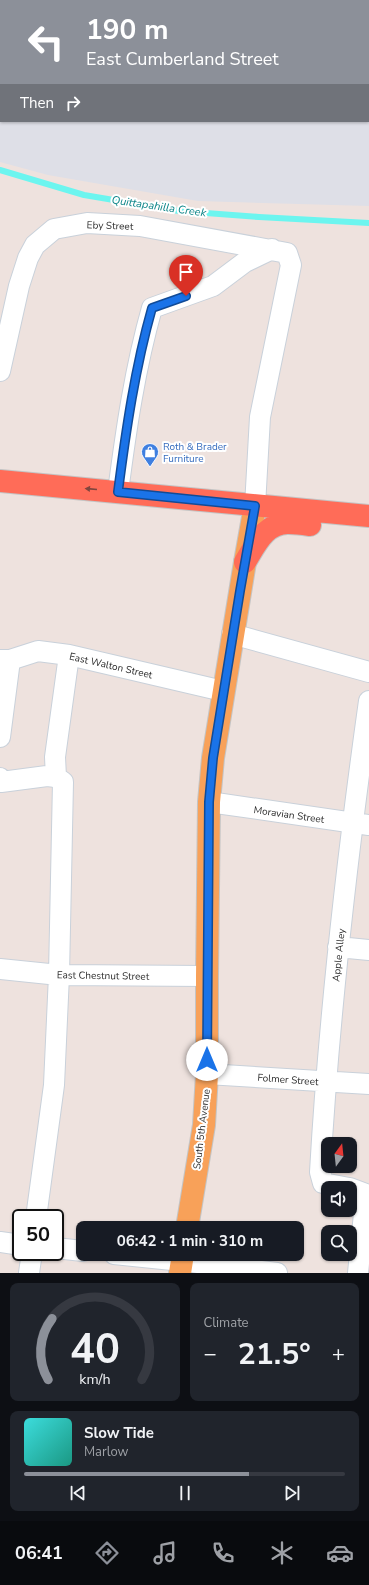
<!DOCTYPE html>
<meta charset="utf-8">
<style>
:root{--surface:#171b24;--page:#20242c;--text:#f1f3f6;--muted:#9ea1a6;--line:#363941;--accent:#8c9099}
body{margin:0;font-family:"Nunito Sans",sans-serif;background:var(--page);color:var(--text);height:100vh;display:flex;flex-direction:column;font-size:15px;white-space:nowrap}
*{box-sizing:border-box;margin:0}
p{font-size:13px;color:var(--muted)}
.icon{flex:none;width:22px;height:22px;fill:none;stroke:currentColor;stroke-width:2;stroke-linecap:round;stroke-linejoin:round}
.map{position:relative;height:1273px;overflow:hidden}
.drawer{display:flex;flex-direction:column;gap:10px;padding:10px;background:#0d0f14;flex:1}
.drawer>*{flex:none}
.top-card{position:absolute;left:0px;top:0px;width:369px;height:122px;box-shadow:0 1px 3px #0004;background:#8c9099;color:#fff;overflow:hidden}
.needle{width:26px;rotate:15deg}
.controls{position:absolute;left:321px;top:1137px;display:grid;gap:8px}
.controls a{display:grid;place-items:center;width:36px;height:36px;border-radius:8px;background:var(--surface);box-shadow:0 1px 3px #0004;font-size:20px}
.speed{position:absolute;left:12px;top:1209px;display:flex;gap:8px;font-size:20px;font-weight:700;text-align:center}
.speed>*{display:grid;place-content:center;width:52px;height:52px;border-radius:50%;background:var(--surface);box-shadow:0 1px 3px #0004;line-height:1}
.speed .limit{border:2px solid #111;border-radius:6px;background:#fff;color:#111}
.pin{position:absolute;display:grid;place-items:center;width:34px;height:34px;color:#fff;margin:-41px -17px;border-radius:50% 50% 50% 0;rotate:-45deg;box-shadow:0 0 4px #0007}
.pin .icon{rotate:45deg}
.me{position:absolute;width:44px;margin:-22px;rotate:0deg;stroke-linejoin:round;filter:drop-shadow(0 0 3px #0008)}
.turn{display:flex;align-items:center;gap:14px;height:84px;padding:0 20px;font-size:18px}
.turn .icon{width:52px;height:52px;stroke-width:2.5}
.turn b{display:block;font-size:28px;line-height:34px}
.then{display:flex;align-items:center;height:38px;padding:0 20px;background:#0003;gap:8px;font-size:15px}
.big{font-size:30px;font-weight:700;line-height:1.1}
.drawer .widget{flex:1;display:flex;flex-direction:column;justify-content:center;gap:6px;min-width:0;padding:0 14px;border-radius:8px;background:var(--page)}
.drawer .dial{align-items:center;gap:0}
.dial svg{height:104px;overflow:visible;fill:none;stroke:var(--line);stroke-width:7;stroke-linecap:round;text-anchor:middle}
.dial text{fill:var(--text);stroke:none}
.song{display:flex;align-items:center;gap:12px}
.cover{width:48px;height:48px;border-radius:6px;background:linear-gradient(135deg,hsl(180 70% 55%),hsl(170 70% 35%))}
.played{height:4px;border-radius:2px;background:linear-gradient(90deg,var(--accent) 70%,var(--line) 70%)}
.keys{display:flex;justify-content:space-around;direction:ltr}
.heat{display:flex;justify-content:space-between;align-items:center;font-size:22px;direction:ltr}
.drawer .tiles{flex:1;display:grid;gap:10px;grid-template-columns:1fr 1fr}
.widget:last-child{grid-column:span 2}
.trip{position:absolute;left:76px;top:1221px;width:228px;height:40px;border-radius:8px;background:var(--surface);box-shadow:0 1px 3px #0004;font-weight:700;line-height:40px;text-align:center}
.tab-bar{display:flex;height:64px;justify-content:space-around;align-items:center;background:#090b0e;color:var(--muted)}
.tab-bar .icon{width:28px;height:28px}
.tab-bar .selected{color:var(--accent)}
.tab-bar b{font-size:18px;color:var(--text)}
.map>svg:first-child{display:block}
</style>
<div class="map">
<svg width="369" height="1273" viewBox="0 0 369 1273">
<rect width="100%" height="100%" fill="#eee2de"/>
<path fill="#dedfe7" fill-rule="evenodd" d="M0,0H369V206L198,201L48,175L0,162ZM1,1H368V121H1Z"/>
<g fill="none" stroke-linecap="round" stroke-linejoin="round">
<path stroke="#6cf5ef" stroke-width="6" d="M0,170L84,195L179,211L259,217L369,223"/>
<defs>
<path id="minor" d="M0,50H1
M368,68H369
M0,371L19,286L28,258L35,245L54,229L87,223L140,226L287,253L291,265L260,417L255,506
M118,492C126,430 135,368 152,308L213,286L245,262L272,249
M232,634L369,672
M0,660H10L38,651L69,655L223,691
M0,737L10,660
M56,777L55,757L69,655
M0,778L1,782L47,776L56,777L63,782L59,975L54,1085L36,1218
M209,802L369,825
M338,947L369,950
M0,969L59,975L207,976
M207,1074L369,1084
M349,1188L323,1183L320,1172C329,1014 347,858 369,701
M350,1188L366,1194L358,1273
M0,1242L21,1245
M55,1248L83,1251
M114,1254L182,1261L277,1273
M29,1273L32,1252"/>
<path id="major" d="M187,1228L204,1125L207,1074V976L209,802L213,758L245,562L255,506
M180,1273L183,1254"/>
<path id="highway" d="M0,481L369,516
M245,562C255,546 265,522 289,523C296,523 303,524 310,525"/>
</defs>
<use href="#minor" stroke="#c9d1da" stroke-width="22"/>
<use href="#major" stroke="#c4c4c4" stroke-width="24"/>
<use href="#highway" stroke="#c4c4c4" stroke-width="24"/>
<use href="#minor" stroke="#fff" stroke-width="20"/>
<use href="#major" stroke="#f8a159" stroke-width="22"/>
<use href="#highway" stroke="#ff6c58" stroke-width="22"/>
</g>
<defs><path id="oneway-solid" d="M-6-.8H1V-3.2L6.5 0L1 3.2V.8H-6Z"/></defs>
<use fill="#80463e" href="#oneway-solid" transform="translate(91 489) rotate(-175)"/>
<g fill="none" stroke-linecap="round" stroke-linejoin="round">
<defs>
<path id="route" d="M186,296L152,308C135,368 126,430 118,492L255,506L240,591L213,758L209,802L207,1060"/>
</defs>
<use href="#route" stroke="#114b97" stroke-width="10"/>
<use href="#route" stroke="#1a73e8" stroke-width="7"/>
</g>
<defs>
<symbol id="shop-pin" viewBox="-11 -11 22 30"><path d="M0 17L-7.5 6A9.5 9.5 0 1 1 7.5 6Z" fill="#3f7fe0" stroke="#fff"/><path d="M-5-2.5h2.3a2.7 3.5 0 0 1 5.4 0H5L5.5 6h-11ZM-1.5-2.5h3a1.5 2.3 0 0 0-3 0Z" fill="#fff"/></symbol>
</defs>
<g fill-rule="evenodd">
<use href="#shop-pin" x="140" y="442" width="20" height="27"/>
</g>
<g text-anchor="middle" stroke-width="4" stroke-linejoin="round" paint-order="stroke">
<g font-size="10" fill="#2c2c2c" stroke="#fff">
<text transform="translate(110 225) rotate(2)" y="4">Eby Street</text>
<text transform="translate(111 665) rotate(13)" y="4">East Walton Street</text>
<text transform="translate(289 814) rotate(8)" y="4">Moravian Street</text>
<text transform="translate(338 955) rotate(-84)" y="4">Apple Alley</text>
<text transform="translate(103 975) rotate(1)" y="4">East Chestnut Street</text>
<text transform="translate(288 1079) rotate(4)" y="4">Folmer Street</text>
<text transform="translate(201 1129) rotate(-83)" y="4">South 5th Avenue</text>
</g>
<g font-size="10" fill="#366cbe" stroke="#fff" text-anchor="start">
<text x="163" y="450">Roth &amp; Brader<tspan x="163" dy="12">Furniture</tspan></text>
</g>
<g font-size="11" font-style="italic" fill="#098387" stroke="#fff">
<text transform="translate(159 206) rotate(8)" y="4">Quittapahilla Creek</text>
</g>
</g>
</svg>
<div class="controls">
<a><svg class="needle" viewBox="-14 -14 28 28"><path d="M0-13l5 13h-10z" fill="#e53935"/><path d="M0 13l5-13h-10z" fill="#9ea1a6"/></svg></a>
<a><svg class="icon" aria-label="sound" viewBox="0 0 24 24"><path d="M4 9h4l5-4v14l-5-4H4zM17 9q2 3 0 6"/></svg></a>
<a><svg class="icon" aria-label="search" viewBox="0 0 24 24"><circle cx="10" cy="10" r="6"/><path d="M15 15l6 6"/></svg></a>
</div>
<div class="speed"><div class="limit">50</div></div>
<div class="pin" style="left:186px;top:296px;background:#d93025"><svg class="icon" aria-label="arrive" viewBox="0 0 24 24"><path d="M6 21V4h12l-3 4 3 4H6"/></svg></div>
<svg class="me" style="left:207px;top:1060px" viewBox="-20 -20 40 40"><circle r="19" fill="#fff"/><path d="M0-13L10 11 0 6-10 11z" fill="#1a73e8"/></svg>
<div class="trip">06:42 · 1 min · 310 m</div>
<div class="top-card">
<div class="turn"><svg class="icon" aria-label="left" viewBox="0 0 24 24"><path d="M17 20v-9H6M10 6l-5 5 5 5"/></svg><div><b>190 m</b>East Cumberland Street</div></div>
<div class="then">Then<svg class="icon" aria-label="right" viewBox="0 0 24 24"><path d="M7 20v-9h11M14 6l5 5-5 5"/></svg></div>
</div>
</div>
<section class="drawer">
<div class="tiles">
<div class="widget dial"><svg viewBox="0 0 100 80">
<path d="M14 69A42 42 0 1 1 86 69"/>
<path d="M14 69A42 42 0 0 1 17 22" stroke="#8c9099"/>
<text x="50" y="56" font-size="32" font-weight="700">40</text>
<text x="50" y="72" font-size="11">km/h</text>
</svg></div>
<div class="widget"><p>Climate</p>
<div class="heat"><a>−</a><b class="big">21.5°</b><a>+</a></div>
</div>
<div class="widget">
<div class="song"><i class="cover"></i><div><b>Slow Tide</b><p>Marlow</p></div></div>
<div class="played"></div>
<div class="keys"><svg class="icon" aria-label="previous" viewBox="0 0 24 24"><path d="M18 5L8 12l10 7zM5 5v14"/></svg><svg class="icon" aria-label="pause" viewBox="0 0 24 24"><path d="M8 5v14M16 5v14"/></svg><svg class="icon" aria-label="next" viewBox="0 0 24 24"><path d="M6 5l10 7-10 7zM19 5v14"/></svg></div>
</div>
</div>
</section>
<nav class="tab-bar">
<b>06:41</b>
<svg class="icon selected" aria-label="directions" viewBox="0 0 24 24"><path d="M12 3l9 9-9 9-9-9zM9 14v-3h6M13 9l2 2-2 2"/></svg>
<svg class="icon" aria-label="music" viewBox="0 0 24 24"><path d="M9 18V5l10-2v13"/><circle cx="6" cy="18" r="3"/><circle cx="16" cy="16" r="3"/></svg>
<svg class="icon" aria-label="phone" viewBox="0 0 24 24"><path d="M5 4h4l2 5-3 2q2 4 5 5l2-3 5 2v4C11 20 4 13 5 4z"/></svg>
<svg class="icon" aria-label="climate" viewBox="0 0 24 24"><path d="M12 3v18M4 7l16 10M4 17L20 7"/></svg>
<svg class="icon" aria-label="car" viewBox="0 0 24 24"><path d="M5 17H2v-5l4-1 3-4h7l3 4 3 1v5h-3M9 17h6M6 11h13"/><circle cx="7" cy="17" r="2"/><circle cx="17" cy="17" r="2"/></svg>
</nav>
